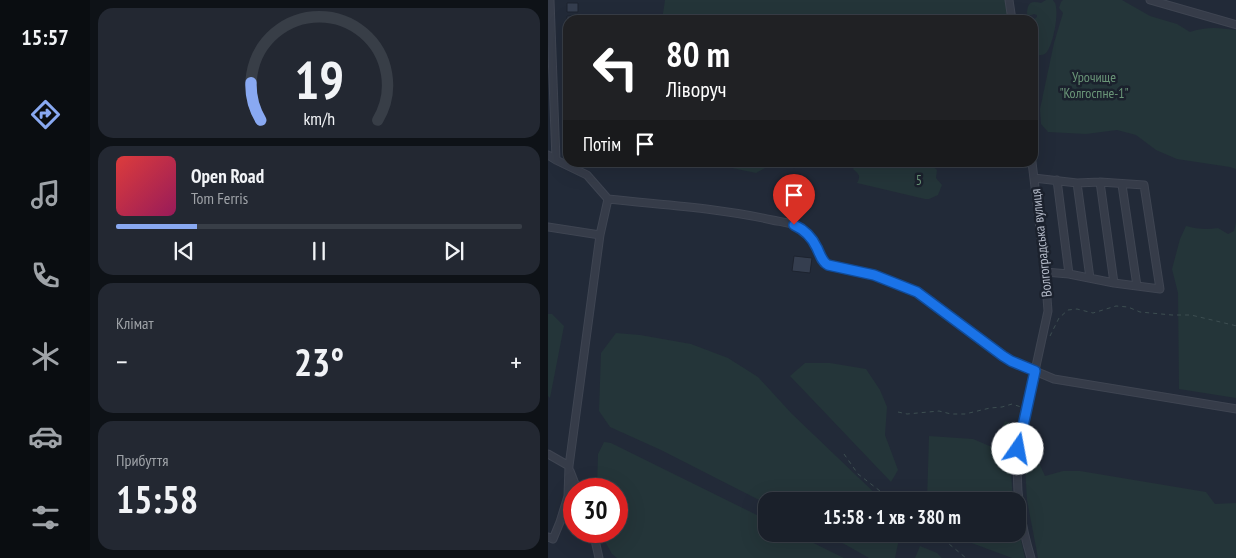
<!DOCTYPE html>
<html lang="uk">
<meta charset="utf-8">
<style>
:root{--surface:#1a202a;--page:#232832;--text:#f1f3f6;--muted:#9fa3a8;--line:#383e47;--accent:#89a9f2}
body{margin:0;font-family:"PT Sans Narrow",sans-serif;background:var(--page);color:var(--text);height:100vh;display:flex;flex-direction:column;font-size:19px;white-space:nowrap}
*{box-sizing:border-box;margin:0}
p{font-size:16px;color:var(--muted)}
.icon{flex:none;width:28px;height:28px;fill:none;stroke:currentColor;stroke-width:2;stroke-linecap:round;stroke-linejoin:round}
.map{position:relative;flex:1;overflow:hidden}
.sheet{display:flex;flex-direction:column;gap:8px;padding:8px;background:#0e1217;width:458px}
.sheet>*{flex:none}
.hud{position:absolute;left:15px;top:15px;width:475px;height:152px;border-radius:15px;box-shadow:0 5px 20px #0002,0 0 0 1px var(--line);background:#202124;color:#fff;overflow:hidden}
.speed{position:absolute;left:15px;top:478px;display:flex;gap:10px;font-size:25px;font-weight:700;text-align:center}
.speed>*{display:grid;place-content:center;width:65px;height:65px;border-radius:50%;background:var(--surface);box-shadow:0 5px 20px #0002,0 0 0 1px var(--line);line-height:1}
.speed .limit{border:8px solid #d22;background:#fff;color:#111}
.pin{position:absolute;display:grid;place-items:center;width:42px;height:42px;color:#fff;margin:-51px -21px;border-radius:50% 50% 50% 0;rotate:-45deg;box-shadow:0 0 5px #0007}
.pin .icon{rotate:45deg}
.me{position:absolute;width:55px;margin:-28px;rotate:12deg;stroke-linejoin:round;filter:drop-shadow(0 0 4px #0008)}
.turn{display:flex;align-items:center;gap:18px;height:105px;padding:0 20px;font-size:22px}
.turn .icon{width:65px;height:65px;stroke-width:2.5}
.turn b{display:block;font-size:35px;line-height:42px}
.then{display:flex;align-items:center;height:48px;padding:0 20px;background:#0003;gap:10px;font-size:19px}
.big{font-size:38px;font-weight:700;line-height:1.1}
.sheet .widget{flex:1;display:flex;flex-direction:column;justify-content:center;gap:8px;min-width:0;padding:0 18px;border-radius:15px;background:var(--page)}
.sheet .dial{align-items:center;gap:0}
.dial svg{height:130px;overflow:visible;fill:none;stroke:var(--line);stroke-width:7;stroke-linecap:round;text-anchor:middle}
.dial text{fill:var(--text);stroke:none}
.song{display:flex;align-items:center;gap:15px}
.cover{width:60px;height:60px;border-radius:8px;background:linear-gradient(135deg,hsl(0 70% 55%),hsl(330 70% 35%))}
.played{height:5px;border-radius:2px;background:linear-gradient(90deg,var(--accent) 20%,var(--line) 20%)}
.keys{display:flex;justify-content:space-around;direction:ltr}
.heat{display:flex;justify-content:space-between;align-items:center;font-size:28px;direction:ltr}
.trip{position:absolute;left:210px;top:492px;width:268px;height:50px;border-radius:15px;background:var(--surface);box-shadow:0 5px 20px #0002,0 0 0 1px var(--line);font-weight:700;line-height:50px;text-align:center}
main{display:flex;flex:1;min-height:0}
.tabs{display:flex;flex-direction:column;width:90px;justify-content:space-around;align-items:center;background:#0a0d11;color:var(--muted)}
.tabs .icon{width:35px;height:35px}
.tabs .active{color:var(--accent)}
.tabs b{font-size:22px;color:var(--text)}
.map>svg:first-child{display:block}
</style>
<main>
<nav class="tabs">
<b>15:57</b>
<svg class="icon active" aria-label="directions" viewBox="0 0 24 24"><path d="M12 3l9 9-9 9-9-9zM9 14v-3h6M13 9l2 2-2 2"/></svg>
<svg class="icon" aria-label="music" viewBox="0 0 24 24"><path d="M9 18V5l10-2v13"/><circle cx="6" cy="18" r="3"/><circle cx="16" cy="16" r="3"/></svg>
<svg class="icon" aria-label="phone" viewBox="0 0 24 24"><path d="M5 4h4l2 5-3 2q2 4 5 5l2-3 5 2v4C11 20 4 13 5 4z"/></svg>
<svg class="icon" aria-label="climate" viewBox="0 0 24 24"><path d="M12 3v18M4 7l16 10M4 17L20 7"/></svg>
<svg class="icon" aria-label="car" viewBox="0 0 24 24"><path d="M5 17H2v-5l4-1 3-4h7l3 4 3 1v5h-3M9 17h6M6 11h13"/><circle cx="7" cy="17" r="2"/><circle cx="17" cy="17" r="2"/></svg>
<svg class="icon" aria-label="filters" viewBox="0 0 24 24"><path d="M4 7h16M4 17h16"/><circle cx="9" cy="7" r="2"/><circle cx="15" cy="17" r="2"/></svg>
</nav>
<section class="sheet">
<div class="widget dial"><svg viewBox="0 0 100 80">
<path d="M14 69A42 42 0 1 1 86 69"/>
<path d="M14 69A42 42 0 0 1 8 46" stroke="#89a9f2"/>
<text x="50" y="56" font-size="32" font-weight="700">19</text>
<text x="50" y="72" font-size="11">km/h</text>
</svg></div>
<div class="widget">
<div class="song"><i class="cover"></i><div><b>Open Road</b><p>Tom Ferris</p></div></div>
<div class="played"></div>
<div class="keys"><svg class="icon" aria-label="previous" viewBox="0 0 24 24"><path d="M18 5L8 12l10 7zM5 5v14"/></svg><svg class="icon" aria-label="pause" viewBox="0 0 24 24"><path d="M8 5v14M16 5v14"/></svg><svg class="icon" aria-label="next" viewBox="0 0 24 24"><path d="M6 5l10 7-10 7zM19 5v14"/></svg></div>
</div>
<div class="widget"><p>Клімат</p>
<div class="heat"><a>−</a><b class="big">23°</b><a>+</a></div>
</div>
<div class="widget"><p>Прибуття</p><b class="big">15:58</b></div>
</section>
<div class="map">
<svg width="689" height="558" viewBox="0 0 689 558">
<rect width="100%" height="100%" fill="#222a38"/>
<path fill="#243539" d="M117,0H458L461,20H114Z
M498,0H505C506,2 508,3 508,7C510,17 505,45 498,53C495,56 490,55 486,55L485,50V20L489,17V15L486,14L480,16L479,15C479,4 482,0 493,3Z
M515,0H574L602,16L629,24L642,32C660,26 671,28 688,30V169L682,167L629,159L608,150L588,135L569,130L538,134L500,132L493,124L492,109L506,43L515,13L511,8L513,2Z
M160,163H226L208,173Z
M308,163H381L389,170L388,178L394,185L390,195L381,199H377L309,183C313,176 311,174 305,169Z
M688,222V398L631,389L630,293L624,269L632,239L638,226C649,229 659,230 670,228L680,234L686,231Z
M0,314H4L16,326L2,398L0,396Z
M68,333L92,335L143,344L180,358L210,377L244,414L335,501H219V504L113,450L62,427L51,411L53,353Z
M257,363H282L318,369L332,390L339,407L337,435L350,470L343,482L242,376Z
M457,421L470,425L462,458L465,501H379L381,436L425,439L446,448Z
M56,442L63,443L219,520V534H247L296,558H69L64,554L51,531H69V489H49L50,454Z
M476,450L486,452L497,476L515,471H532L658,492L667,504L688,503V558H490L479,500Z
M469,522L477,558H464L421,542L409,534H469Z
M277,534H352L347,558H321L300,546Z
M372,546L389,553L394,558H367Z"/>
<path fill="#353e4f" stroke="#1d232f" d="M19,3H30V12H19Z
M19,16H30V20H20L19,26Z
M246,256L264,258L262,273L244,271Z"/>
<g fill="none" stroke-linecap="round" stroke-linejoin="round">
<defs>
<path id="minor" d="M2,0L8,160
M461,0L464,20
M602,0L689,25
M0,155L8,160L39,175L60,199L52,235L21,466L20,496L12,522L5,539L0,537
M486,178L529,183L552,182L596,185L612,289L566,283L521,274L497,272
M509,180L521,274
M552,182L566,283
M529,183L542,278
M574,185L589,286
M60,199C114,205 171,208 224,220C233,222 246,223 254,228C266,237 270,260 280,265L326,275L369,292L463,361L506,379L689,409
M0,227L52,235
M0,454L21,466
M22,471L29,489
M45,531L51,558
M483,558C472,522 467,486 470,449L500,311L497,272L484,162"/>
</defs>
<use href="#minor" stroke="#3f4552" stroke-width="9"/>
<path stroke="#3d4e51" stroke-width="1" stroke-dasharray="4 4" stroke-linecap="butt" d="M502,336L511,318L520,310L529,309L545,313L568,306L580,307L592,312L624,315H643L689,326
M350,412L359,414L391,411L403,414H417L442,408L454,407L464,404L473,407
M296,454L310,474L345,501
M389,534L418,558"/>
<use href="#minor" stroke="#363c49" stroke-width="7"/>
</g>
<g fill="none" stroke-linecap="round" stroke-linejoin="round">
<defs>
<path id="route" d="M246,225C257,230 264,237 269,248C272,254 274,262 280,265L326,275L369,292L455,356L463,361L487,371L470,449"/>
</defs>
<use href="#route" stroke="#114b97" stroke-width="12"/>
<use href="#route" stroke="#1a73e8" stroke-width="9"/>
</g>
<g text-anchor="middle" stroke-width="5" stroke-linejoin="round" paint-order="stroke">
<g font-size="14" fill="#699477" stroke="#1b212d">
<text x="546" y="82">Урочище<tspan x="546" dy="16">"Колгоспне-1"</tspan></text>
<text x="371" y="185">5</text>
</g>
<g font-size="14" fill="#b1b7c5" stroke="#1b212d">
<text transform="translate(493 243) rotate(-96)" y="5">Волгоградська вулиця</text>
</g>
</g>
</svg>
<div class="speed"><div class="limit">30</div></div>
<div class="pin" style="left:246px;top:225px;background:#d93025"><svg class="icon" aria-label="arrive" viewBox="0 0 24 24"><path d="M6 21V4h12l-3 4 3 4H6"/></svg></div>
<svg class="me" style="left:470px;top:449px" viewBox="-20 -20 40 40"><circle r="19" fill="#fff"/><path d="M0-13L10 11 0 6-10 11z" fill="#1a73e8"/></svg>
<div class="trip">15:58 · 1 хв · 380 m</div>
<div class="hud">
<div class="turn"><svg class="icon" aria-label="left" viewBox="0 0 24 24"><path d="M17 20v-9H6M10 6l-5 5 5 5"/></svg><div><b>80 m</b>Ліворуч</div></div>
<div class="then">Потім<svg class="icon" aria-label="arrive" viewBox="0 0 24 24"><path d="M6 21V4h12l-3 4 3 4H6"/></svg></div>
</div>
</div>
</main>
